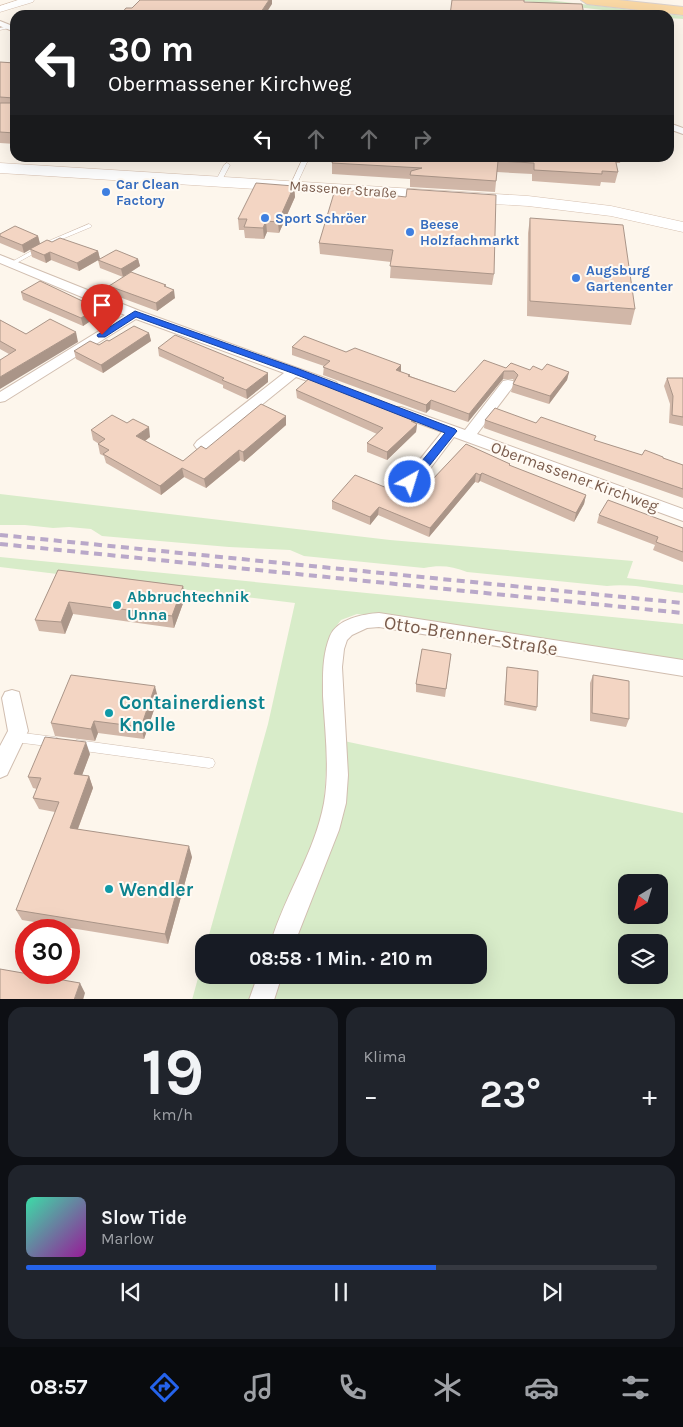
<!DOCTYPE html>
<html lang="de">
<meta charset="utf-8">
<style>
:root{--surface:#171b24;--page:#20242c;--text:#f1f3f6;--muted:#9ea1a6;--line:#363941;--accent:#2563eb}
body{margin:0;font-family:Karla,sans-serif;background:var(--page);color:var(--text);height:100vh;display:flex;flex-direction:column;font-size:19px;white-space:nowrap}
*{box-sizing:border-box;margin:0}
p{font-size:16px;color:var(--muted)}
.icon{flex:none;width:28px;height:28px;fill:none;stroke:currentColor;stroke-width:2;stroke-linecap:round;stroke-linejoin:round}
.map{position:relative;height:999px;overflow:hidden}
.drawer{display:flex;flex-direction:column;gap:8px;padding:8px;background:#0d0f14;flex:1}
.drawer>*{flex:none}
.hud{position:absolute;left:10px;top:10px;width:664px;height:152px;border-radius:15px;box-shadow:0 5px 20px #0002;background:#202124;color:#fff;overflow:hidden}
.needle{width:32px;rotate:218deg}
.fabs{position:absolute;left:618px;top:874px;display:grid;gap:10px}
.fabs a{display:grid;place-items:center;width:50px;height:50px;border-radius:10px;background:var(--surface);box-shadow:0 5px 20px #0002;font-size:25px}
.speed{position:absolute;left:15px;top:919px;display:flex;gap:10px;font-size:25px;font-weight:700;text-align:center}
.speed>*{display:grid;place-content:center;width:65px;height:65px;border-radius:50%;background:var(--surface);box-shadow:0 5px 20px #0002;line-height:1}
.speed .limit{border:8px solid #d22;background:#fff;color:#111}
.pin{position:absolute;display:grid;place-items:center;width:42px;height:42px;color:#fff;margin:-51px -21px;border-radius:50% 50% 50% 0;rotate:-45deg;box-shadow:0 0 5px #0007}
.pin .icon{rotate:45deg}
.me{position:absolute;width:55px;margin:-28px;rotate:39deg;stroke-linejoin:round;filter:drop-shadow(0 0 4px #0008)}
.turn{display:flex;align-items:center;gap:18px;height:105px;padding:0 15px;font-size:22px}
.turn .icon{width:65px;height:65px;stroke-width:2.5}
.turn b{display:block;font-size:35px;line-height:42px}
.lanes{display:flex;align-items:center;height:48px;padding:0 15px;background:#0003;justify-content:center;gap:25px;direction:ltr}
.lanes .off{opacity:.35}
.big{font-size:38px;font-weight:700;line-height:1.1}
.drawer .widget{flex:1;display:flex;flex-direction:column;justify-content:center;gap:8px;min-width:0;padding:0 18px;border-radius:15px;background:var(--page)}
.drawer .dial{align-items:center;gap:0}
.dial b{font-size:65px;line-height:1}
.song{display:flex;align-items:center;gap:15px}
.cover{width:60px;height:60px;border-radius:8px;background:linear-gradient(135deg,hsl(160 70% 55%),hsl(300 70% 35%))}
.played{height:5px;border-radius:2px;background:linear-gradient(90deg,var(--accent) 65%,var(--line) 65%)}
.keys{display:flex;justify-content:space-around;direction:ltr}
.heat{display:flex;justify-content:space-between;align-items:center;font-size:28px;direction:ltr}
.drawer .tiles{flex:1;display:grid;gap:8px;grid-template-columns:1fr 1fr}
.widget:last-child{grid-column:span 2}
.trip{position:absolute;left:195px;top:934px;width:292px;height:50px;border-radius:15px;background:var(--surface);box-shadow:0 5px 20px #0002;font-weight:700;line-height:50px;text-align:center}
.dock{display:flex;height:80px;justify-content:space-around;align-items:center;background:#090b0e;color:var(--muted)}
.dock .icon{width:35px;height:35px}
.dock .current{color:var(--accent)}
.dock b{font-size:22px;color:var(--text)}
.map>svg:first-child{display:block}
</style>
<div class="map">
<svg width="683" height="1000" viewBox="0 0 683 1000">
<rect width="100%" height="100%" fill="#fdf6ec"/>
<path fill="#d8ecc9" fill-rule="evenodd" d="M516,0H548L683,16V19L669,18V15H646Z
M0,494L390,540L633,561L627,578L683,585V593C657,590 633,583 607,586L467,572C452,566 440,565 424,568L304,556L290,550L229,547L102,536L91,529L69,527L53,528L25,525H0Z
M0,557L683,624V660L357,614L341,620L331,633L325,658L328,737L323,818L273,942H207L268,724L295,603L0,567Z
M344,741L683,813V999L269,1000L279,975H479V942H292L340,822ZM626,882H659V915H626ZM626,942H659V975H626Z
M204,956V975H260L250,999L192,1000Z"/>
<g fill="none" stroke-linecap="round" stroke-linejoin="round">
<defs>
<path id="service" d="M8,26L9,28L0,30V28Z
M303,158H309L296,186L291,187L290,186Z
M227,163L230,165L221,182L216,183L215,182L224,165Z
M89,224L92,226L91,227L55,242L13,265L11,266L8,264L51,240Z
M15,732L55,737L59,739L61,742L59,745L55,747L15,742L11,740L9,737L11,734Z
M77,740L209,758L213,759L215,763L213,767L209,768L77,750L73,748L71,745L73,742Z"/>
<path id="minor" d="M0,21L15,27V32L0,26Z
M669,123L683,128V134L669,129Z
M0,255L140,311L336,382L338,385L336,388L331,389L296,377L207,449H197L194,445L197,441L284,373L136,319L5,401L0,402V392L125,315L0,263Z
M508,380L513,381L515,384L477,434L683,509V521L454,437L417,486L411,487L405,486L403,482L405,478L442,432L391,413L389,410L391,407H401L465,430L503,381Z
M379,613L683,660V676L379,627L367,628L352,635L347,640L344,649L342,667L348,775L346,803L339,830L295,942H271C285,895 315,852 324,803C330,769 325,731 323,696C323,676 322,656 330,636C337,619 363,614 379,613Z
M12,690L19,692L28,731L7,775L0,778V746L8,731L2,698L5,692Z
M258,975H282L274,1000H249Z"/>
<path id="secondary" d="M18,0H34L33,2L0,12V6Z
M0,163L528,196L611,206L683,222V232L611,216L528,206L0,173Z"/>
<path id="primary" d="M581,0H618L683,7V15L587,4Z"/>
</defs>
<use href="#service" stroke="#d1beb0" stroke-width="1"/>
<use href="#minor" stroke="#d1beb0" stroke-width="2"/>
<use href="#secondary" stroke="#d6c0b0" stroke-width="1"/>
<use href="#primary" stroke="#dad1cd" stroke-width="2"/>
<path stroke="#d9b8a5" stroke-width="2" stroke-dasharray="0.5 2" stroke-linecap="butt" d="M34,13L45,15"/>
<use href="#service" fill="#fff" fill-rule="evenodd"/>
<use href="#minor" fill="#fff" fill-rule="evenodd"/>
<use href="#secondary" fill="#fff" fill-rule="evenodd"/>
<use href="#primary" fill="#fbd9a5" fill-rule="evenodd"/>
<path stroke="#b9a8c9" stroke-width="4" stroke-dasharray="8 5.5" stroke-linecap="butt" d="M0,535L683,603
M0,544L683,613"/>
</g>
<path fill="#d1b7a8" d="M0,62L15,63V144L0,143Z
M80,158H103L99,162L80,160Z
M150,158H172L169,161L150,160Z
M334,158H621L620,163H616L618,172L615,183L601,182L600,186L532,181V174L497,172L495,192L410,187V179L332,174V163Z
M294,186L295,197L279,233L267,232L264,239L245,238L244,230H239L238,219Z
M406,197L494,274L492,285L390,278L391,262L320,254L319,243Z
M530,218L635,309L631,325L527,316L528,233Z
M0,234L38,236L40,244L52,242L98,251L100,259L79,271L51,260L46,263L32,257L30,249L24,253L0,243Z
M138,259L140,266L123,277L100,268L98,260Z
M109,286L175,298L157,311L111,294Z
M21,292L98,316L83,326L23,300Z
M0,320L26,334L78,342L9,354L0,349Z
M149,333L151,341L103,373L76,359L74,351L99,345L109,341Z
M292,347L346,352L410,375V376L455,392L506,368L530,370H542L569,372L567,380L549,404L511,392L513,384L514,381L513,379H503L468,422L430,409L426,413L323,375L324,366L292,355Z
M158,348L268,382L247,399L223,388V385L159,356Z
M667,378H683V426L669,423L670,404L664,386Z
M296,390L416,416L415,423L417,424L416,432L387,460L367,452V443L377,434L297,398Z
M286,416V425L244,462L240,460L206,488L184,477L161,495L106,463L104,456L100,454L98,444H99L93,440L91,430L150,437L145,441L183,461L206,449Z
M485,420L536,423L642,455L663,458L683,465V498L484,428Z
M466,444L510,464V466L586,495L584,504L574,522L480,481L478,483L475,482L429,537L378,515L370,525L332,509V501L414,499Z
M599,515L683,528V562L653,550L655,545L597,523Z
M58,570L183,586L185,598L174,628L73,614L65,634L39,631L35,620Z
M451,654L445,697L416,692V684Z
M507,667L537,707L536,711L504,705Z
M593,675L629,719L626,727L590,721V683Z
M158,698L144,739L98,733L95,741L55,736L51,723Z
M90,754L82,775L89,776L93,788L78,829L192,857L168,944L22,920L16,910L55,812L39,809L33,798L37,789L33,788L28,777Z"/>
<path fill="#aa9588" d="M269,0H272V4L265,15H259Z
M98,158H103L99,162Z
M294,186L295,197L279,233L278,222Z
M266,221L267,232L264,239L263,228Z
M38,236L40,244L24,253L22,245Z
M98,251L100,259L79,271L77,263Z
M50,252L51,260L46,263L44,255Z
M138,259L140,266L123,277L121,269Z
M174,290L175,298L157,311L156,303Z
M97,308L98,316L83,326L81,318Z
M76,332L78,342L0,389V377Z
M149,333L151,341L103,373L101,365Z
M401,365V373L396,370Z
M504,371L503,379L468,422L469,414Z
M569,372L567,380L549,404L550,396Z
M268,373V382L247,399L246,390Z
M431,400L430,409L426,413V405Z
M286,416V425L244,462L243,452Z
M416,416L415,425L417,424L416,432L387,460V452Z
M149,427L150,437L138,446L136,436Z
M239,450L240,460L206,488L204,479Z
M182,468L184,477L161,495L160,486Z
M476,473L475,482L429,537L430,528Z
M482,473L480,481L478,483L480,475Z
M586,495L584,504L574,522L576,513Z
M379,507L378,515L370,525V517Z
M183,586L185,598L174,628L172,616Z
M69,602L73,614L65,634L61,622Z
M155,686L158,698L144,739L141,727Z
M94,721L98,733L95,741L91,729Z
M86,742L90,754L78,786L74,774Z
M89,776L93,788L74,839L70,828Z
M189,846L192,857L168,944L165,934Z
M80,983L85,993L83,1000H74Z"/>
<path fill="#f3d5c3" stroke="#aa9588" d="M140,0H269L259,15H120L126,8H132Z
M452,0H524V2L582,4L584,15H450Z
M0,62L15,63V133L0,132V103H13L14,98L0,97Z
M334,158H615L618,172L602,171V174L534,170V163L498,161L496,181L410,175L411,171L422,168L332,163Z
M256,183L294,186L278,222L266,221L263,228L244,227L247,219H238Z
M407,189L496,195L494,274L390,266L393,250L319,243L334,193L345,190L406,197Z
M530,218L623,225L635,309L530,301Z
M15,226L38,236L22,245L0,236V234Z
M60,238L98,251L77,263L50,252L44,255L30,249L47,240L52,242Z
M116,250L138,259L121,269L98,260Z
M131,272L166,285L164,286L174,290L156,303L109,286Z
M40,281L97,308L81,318L21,292Z
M50,319L76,332L0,377V360L16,350L0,341V320L26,334Z
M134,326L149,333L101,365L74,351L90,341L99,345L107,340L109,341Z
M175,335L268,373L246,390L222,380L224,378L158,348Z
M304,336L346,352L355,348L401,365L396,370L410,375L408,376L455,392L484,360L506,368L511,363L530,370L533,366L542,370L547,364L569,372L550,396L513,384L518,375L514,371H504L469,414L431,400L426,405L323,367L330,361L292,347Z
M312,376L416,416L411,421L417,424L387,452L367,443L383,428L296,390Z
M667,378H683V417L672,415L673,396Z
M261,404L286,416L243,452L239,450L204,479L182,468L160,486L103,454L109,450L98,444L105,439L91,430L112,415L127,423L133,419L149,427L136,436L183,461L201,446L206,449Z
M495,408L536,423L541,417L596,436L594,440L642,455L645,450L663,457V458L683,465V489L485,420Z
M466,444L510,464L509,465L586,495L576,513L482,473L480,475L476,473L430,528L379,507L370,517L332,501L355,475L414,499Z
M608,500L683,528V552L656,542L658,537L599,515Z
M58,570L183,586L172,616L69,602L61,622L35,620Z
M422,649L451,654L446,689L416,684Z
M507,667L538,671L537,707L505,701Z
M71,675L155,686L141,727L94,721L91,729L51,723Z
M593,675L629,681V719L592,713Z
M45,737L86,742L74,774L89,776L70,828L189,846L165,934L16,910L59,802L33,798L41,778L28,777Z
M0,969L80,983L74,1000H0Z"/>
<path fill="#2563eb" stroke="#184099" d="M135,311L299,369L455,429L457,431L414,485H407L405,482L407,479L445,433L292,373L136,317L105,337H98L97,335Z"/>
<g fill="#3f7fe0" stroke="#fffaf3" stroke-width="2">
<circle cx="106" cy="192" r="5"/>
<circle cx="265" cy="218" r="5"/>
<circle cx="410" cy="232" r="5"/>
<circle cx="576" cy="278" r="5"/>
</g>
<g fill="#0f9aa8" stroke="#fffaf3" stroke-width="2">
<circle cx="117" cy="605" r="5"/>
<circle cx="109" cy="713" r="5"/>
<circle cx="109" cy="889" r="5"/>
</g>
<g text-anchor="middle" stroke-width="4" stroke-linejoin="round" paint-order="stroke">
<g font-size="14" font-weight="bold" fill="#366cbe" stroke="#fffaf3" text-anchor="start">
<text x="116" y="189">Car Clean<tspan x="116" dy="16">Factory</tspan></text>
<text x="275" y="223">Sport Schröer</text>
<text x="420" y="229">Beese<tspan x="420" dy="16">Holzfachmarkt</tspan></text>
<text x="586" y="275">Augsburg<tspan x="586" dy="16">Gartencenter</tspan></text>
</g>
<g font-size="14" fill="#7a5c4d" stroke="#fffaf3">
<text transform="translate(343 189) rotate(4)" y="5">Massener Straße</text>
</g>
<g font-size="16" fill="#7a5c4d" stroke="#fffaf3">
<text transform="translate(575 476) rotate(20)" y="6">Obermassener Kirchweg</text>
</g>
<g font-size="16" font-weight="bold" fill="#0d838f" stroke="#fffaf3" text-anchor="start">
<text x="127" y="602">Abbruchtechnik<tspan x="127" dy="18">Unna</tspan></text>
</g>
<g font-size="19" fill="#7a5c4d" stroke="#fffaf3">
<text transform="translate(471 635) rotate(9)" y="7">Otto-Brenner-Straße</text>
</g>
<g font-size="19" font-weight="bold" fill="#0d838f" stroke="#fffaf3" text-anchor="start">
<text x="119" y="709">Containerdienst<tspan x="119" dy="22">Knolle</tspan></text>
<text x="119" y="896">Wendler</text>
</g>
</g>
</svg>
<div class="fabs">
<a><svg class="needle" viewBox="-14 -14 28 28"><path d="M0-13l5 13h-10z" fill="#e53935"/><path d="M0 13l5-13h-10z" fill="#9ea1a6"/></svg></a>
<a><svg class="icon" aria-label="layers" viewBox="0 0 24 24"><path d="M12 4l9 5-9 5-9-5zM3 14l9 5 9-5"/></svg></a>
</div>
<div class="speed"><div class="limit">30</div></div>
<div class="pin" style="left:102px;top:335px;background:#d93025"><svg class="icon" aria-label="arrive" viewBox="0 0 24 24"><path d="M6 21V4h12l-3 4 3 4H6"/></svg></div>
<svg class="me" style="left:410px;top:482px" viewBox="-20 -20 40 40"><circle r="17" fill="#2563eb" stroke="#fff" stroke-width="3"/><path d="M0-11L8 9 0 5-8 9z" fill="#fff"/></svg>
<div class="trip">08:58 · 1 Min. · 210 m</div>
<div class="hud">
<div class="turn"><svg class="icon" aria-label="left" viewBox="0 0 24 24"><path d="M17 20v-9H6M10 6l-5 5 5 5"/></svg><div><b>30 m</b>Obermassener Kirchweg</div></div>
<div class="lanes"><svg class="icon" aria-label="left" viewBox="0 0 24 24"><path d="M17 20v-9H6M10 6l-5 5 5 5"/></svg><svg class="icon off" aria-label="ahead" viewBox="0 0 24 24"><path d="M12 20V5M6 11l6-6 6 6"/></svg><svg class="icon off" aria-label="ahead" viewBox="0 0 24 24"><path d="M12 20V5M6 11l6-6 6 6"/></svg><svg class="icon off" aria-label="right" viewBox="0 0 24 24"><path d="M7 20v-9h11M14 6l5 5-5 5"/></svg></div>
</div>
</div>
<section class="drawer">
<div class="tiles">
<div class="widget dial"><b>19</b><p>km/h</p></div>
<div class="widget"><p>Klima</p>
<div class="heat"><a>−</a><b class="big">23°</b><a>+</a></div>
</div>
<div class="widget">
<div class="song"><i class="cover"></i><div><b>Slow Tide</b><p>Marlow</p></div></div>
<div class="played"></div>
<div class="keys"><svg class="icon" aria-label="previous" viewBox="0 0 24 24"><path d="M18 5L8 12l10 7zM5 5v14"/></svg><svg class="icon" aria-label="pause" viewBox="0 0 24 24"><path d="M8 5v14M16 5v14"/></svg><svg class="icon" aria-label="next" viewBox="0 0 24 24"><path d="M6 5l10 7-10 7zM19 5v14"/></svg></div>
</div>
</div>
</section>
<nav class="dock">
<b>08:57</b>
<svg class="icon current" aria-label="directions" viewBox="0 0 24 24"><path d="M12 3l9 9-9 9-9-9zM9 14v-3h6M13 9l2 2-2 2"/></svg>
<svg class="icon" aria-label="music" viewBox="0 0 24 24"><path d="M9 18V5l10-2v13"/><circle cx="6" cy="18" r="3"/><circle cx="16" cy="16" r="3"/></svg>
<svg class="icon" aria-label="phone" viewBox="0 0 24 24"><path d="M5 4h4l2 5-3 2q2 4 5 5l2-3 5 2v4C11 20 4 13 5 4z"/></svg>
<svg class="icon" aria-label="climate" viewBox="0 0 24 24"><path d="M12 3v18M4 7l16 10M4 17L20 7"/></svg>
<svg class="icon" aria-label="car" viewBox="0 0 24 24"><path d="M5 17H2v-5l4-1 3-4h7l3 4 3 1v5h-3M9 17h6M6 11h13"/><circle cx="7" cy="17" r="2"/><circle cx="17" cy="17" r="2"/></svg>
<svg class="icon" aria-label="filters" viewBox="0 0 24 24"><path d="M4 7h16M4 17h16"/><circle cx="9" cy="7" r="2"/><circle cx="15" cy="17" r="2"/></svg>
</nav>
